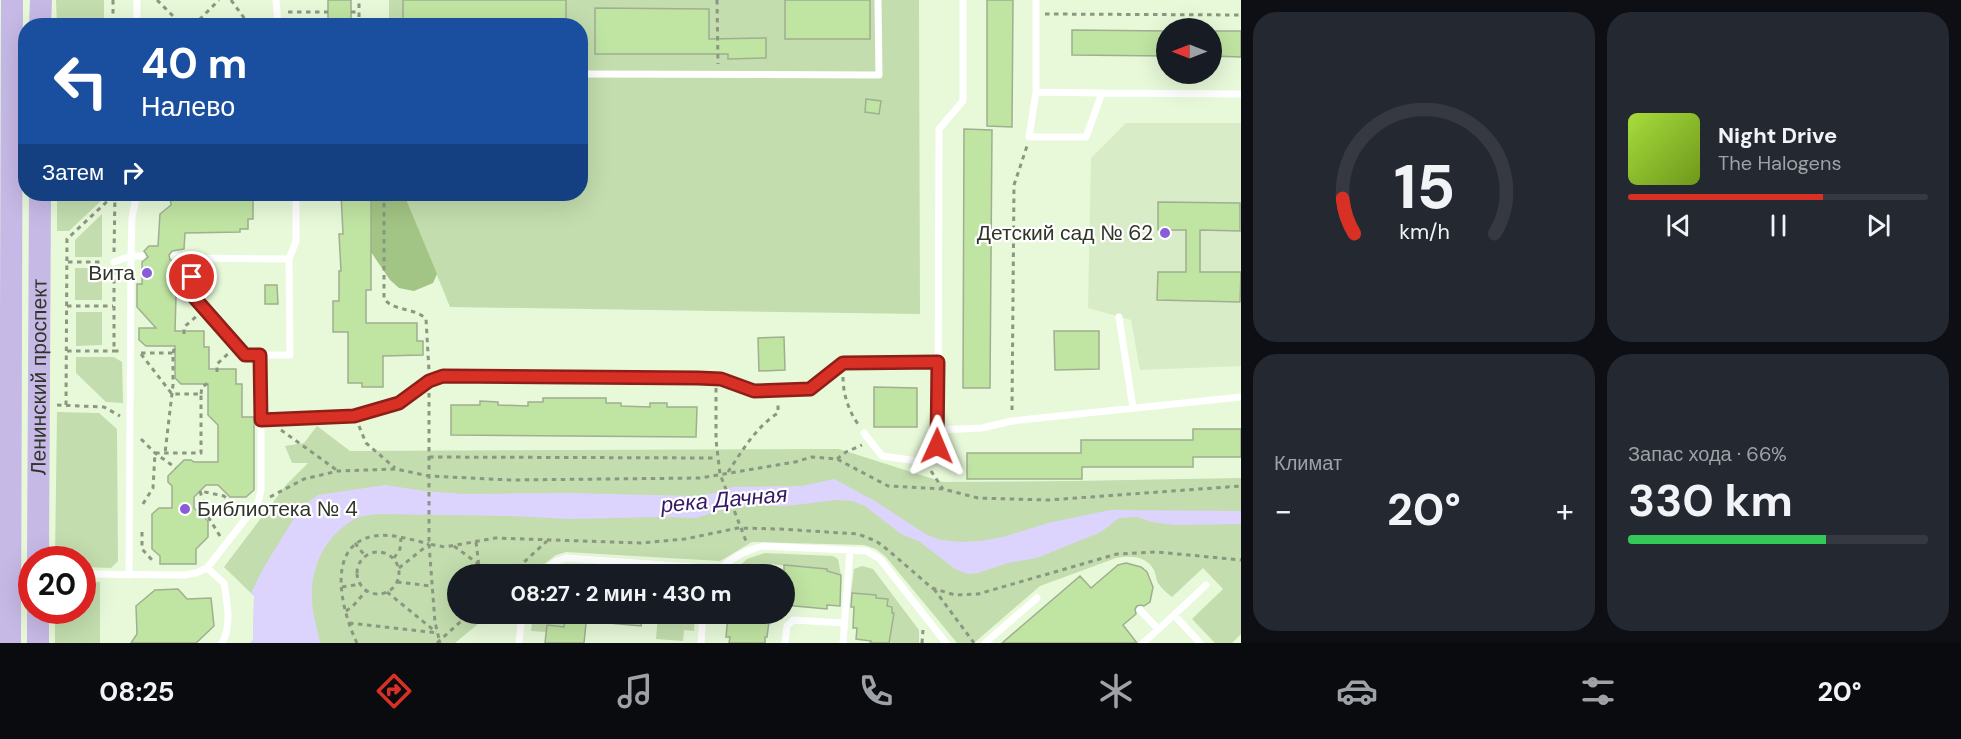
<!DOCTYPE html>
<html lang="ru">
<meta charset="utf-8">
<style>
:root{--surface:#171b24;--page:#242831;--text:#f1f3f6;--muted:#9ea1a6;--line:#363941;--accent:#d93025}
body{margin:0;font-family:"DM Sans",sans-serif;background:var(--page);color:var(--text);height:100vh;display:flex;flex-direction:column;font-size:22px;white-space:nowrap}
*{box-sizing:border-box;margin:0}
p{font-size:20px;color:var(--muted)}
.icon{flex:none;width:33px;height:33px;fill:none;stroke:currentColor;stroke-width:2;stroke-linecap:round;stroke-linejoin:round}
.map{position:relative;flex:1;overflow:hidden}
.side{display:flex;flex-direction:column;gap:12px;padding:12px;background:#0d0f14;width:720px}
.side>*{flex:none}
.hud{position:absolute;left:18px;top:18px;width:570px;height:183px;border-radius:24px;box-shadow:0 6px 24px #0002;background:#1a4fa0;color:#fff;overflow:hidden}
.needle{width:39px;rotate:270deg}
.controls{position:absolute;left:1156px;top:18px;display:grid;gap:12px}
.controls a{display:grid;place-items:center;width:66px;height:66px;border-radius:50%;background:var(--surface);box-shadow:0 6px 24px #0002;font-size:30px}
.speed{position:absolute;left:18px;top:546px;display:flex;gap:12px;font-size:30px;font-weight:700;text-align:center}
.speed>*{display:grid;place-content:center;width:78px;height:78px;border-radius:50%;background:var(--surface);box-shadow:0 6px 24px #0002;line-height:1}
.speed .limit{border:9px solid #d22;background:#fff;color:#111}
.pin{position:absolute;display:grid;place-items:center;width:51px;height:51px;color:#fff;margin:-26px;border:3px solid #fff;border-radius:50%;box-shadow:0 2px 6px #0007}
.me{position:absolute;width:66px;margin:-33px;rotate:1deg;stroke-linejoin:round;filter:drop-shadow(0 0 4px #0008)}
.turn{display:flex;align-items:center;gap:21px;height:126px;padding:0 24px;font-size:27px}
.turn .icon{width:78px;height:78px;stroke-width:2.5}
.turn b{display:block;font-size:42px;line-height:51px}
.then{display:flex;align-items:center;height:57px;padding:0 24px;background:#0003;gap:12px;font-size:22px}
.big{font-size:45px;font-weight:700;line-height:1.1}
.side .widget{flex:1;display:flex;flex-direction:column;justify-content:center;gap:9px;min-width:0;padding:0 21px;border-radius:24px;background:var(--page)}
.side .dial{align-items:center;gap:0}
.dial svg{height:156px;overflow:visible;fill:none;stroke:var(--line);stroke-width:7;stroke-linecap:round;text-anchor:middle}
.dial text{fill:var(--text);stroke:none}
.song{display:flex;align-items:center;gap:18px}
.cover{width:72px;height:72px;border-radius:9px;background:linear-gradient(135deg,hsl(80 70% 55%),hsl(80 70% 35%))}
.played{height:6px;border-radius:3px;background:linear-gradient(90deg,var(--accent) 65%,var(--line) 65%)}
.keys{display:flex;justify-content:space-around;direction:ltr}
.heat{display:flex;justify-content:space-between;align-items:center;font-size:33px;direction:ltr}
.charge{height:9px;border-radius:4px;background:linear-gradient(90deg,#34c759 66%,var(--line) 0)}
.side .tiles{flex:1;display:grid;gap:12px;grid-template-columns:repeat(2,1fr)}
.trip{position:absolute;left:447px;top:564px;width:348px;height:60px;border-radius:30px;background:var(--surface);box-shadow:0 6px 24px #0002;font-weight:700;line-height:60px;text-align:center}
.tab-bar{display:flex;height:96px;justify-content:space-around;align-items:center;background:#090b0e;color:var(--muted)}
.tab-bar .icon{width:42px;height:42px}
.tab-bar .active{color:var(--accent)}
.tab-bar b{font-size:27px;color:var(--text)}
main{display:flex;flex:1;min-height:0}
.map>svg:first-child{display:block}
</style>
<main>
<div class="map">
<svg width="1241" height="643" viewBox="0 0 1241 643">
<rect width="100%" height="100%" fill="#e7f9d9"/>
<path fill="#d8ecc7" d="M1126,123H1241V366L1140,370L1131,320L1088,308L1091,158Z"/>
<path fill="#c3ddae" d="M56,0H104V25H57Z
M389,0H919L920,314L450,307L404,194H580V26L389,25Z
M57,194H105L104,198L69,231H57Z
M102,214V257H75V240Z
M75,268H102V300H75Z
M76,312H102V345L76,346Z
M76,357H114L122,362L123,403L106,402L76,373Z
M57,412L99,413L117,429L118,561L111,568L83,567L82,560L55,559Z
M317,426L350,451L839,449L943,482L1073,481L1241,478V634L1232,643H1215L1192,619L1223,589L1203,568L1172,597C1167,593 1161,588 1158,583C1156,580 1156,574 1154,570C1145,555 1131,556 1116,558L1040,586L974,643H957L886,557L876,549L864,545L752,542L720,561L566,552L556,555L531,574H458V614H490L455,643H250L253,640L254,596L224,567L286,485L308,463H292L285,446L304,443Z
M765,553L833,556L838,559L841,575L834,574V572L771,564L770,566L763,565L762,569H756L755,574H731L747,559Z
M862,566L873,569L919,630V643H889L894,614L892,613V607L887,606L888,599L876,598V595L851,593L854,569Z
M577,567L657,574H558Z
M83,581L100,582V643H55V611L82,610Z
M533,614H566L564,627L547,625L546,632L531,631Z
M658,614H695L694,631L684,630L683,641L656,639Z"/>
<path fill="#a2c484" d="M371,194H404L437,274L433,283L414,291L399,288L390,280L371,252L366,212H371Z"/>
<path fill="#ddd4fd" d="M834,479L875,501L927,535L941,540L961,542L981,541L1003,537L1048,523L1110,510L1241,511V524L1174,525L1152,522L1137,517L1119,518L1101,532L1037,558L1008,563L978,573L968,574L955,569L920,542L901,534L865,506L852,501L837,500L786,506L736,505L696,518L661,517L568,519L511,516L377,514C370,515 361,516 355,519C326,535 311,565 312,597C312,612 317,628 320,643H250L253,640L254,596L251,593L264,567L301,507L318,495L385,485L424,491L465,494L568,493L695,496L715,493L732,487L802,486Z"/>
<path fill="#c0e4a2" stroke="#9faf91" stroke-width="1.5" d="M328,0H351V26H328Z
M403,0H566V26H502V20H476V26H403Z
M785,0H870V39H785Z
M987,0H1013L1012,127L987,126Z
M595,8L709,9V39L766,38V58L728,59V54H595Z
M1072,30L1167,31V56L1072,55Z
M1212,31H1241V57L1212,56Z
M866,99L881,101L879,114L865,112Z
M964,129L992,130L990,388H963Z
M170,194H200V198L245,197V200H253V219H248V229H240V232L185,233L184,249L172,251L169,255L170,260L177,262L175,331H204V347H209V369H236V384H242V417H254V490L246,497H230L218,485H206L194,497V508L208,521V537L196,549V564H160V556L152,549V514L159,508H172V486L168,482V476L184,460H191L194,462H218V425L208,415V384H181L175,378V346H146L139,340V328H156L137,307V284H142V262L148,257L144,251L149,246H158L160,214L171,205Z
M341,194H371V290H366V323H417V341H423V355L383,356V387H362V383H348V332H333V301H339V271H341L339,234H343Z
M1158,202L1240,203V231L1200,230V272H1241L1240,302L1157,300L1158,272H1186V230H1158Z
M265,285H277L278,304H265Z
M1054,331H1099V369L1055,370Z
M784,337L785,370L759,371L758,338Z
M874,387L917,388V427H874Z
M543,398H606V403H621V406L650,407V403H667V407H697L696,437L451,435V405H480V401L498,402V405L528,406V402H543Z
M1193,429H1241V457H1193V467H1082V479H967V453H1081V440H1193Z
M1126,563L1141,567L1147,572L1153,587L1150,602L1144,606L1141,605L1137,606L1135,609L1136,614L1123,625L1137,643H1002L1080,576L1091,588L1118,565Z
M784,565L827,569V571L841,575L840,606L827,605V609L784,605Z
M178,589L187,599L211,598L214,626L196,643H131L137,634L136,606L155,590Z
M852,593L876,595V598L888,599L887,606L892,607V613H894L889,643H870L871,641L856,639L857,628H853L854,607H851Z
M566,614H587L584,643H545L547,625L564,627Z
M598,614H643L641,626L598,622Z
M732,614H770L767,637H765V643H729L730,637H726L728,615H732Z"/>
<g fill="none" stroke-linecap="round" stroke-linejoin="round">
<path stroke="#8b9781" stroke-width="3" stroke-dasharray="4.5 4.5" stroke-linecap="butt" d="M113,0V26
M157,0L183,26
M231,0L250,26
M717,0L718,64
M288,12H328
M351,12H359
M1045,14L1241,15
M193,26L219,0
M359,26V0
M384,194V299C395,312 414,307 426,319L429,371
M114,252L115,194
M68,262H104
M114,270V351H120
M67,306H113
M184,334V327L198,315
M67,351H114
M141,353H173V385L165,453
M173,353L175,346
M141,354L172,394H201V453H155L153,488L141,507
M217,372V364L230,352
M843,377C843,393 848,410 858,424
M716,388V440L720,474L746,541
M429,393V544L445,547L495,538L641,543L685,539L738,528L780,529L858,534L876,541L888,550L932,588L955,595L978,594L1117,554L1157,552L1241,560
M201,394L202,387L208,383
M57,405L104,407L120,416
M66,405L67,239L114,195
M1012,410L1014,185L1027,146
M359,426L366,443L395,468
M281,430L338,471
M141,439L155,453L176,468
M429,457L717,458
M837,459L846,452L862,445
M931,471L943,489
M728,472C742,451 756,427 778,413V401
M270,497L304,479L338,471L396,469L429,476L510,480L700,478L795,462L812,457L837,459L888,486L943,489L978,498L1049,500L1241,486
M142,532V549L153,561
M220,536L207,515L200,491L224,496L239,510
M476,542L480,574
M355,543L365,556
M429,544L435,622L440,643
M454,546L492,574
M357 573a21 21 0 1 1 42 0a21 21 0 1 1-42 0Z
M394,558L400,549L401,538
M399,568L429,544
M511,574L547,541
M397,582L431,586
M342,587L361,584
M934,589L974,643
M387,592L436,632
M346,611L353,606L366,591
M349,623L438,633
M357,643C342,612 324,545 374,536C391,533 413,540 429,544
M437,643L469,614
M922,643L923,630"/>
<path stroke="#fff" stroke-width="7" d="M137,0V26
M276,0L278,26
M963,0V101L939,129L938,430L982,428L1012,421L1241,397
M1036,0V92L1029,137H1086L1102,93L1241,94
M580,74L879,75L878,0
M1036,92L1102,93
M296,194V241L289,259L290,355H260L261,420L354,416L399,403L429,381L443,376L698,378L721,379L754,391L810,389L843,363L938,362
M174,256L192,258L289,259
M192,258L193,296L245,355H260
M114,262L131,256H142
M1119,317L1133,408
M864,433L882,456L925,462L937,446L938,430
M207,568L224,583C227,601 232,627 222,643
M82,574L184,575L196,573L207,568L258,503L261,490V420
M540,574L555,562L566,558L720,569
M717,574C727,559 747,550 764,546L867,551L880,559L946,643
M129,575L131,256L132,217L137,194
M1140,610L1158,629
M1174,615L1206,585
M519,643L522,614
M701,643L703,614
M785,643L787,626L793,620L844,623
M843,643L850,550
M985,643L1037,598
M1143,643L1174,615L1200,643"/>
<g stroke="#c6b9e6" stroke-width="22">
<path d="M40,26L41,0"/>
<path id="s1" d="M38,560L40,194"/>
<path d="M10,643L12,0"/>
<path d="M38,643V610"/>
</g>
</g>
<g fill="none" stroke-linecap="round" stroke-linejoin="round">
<defs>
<path id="route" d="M192,277L193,296L245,355H260L261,420L354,416L399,403L429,381L443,376L698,378L721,379L754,391L810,389L843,363L938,362L937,446"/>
</defs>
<use href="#route" stroke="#8d1f18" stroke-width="15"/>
<use href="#route" stroke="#d93025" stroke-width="10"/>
</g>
<g fill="#885ed8" stroke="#fff" stroke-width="2">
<circle cx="1165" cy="233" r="6"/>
<circle cx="147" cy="273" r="6"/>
<circle cx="185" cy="509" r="6"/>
</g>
<g text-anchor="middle" stroke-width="4.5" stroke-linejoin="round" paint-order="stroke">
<g font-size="21" fill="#2f3629" stroke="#fff" text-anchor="end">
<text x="1153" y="240">Детский сад № 62</text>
<text x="135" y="280">Вита</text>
<text x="197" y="516" text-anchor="start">Библиотека № 4</text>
</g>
<g font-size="21" fill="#2f3629" stroke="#fff">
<text dy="7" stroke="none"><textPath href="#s1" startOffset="183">Ленинский проспект</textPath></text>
</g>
<g font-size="22" font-style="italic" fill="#351763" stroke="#fff">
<text transform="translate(724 499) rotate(-5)" y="8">река Дачная</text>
</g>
</g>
</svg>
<div class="controls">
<a><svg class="needle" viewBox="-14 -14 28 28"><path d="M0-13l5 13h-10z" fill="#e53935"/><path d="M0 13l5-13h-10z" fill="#9ea1a6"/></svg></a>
</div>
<div class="speed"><div class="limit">20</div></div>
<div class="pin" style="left:192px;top:277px;background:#d93025"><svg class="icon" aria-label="arrive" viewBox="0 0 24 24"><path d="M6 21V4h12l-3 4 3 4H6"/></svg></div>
<svg class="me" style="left:937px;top:446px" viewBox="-20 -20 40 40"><path d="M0-17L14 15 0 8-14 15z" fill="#d93025" stroke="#fff" stroke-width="4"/></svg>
<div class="trip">08:27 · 2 мин · 430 m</div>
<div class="hud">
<div class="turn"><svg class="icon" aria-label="left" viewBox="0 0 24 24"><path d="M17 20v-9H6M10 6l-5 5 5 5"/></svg><div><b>40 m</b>Налево</div></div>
<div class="then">Затем<svg class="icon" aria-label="right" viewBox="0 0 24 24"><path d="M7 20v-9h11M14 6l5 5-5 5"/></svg></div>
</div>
</div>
<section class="side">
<div class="tiles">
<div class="widget dial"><svg viewBox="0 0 100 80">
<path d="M14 69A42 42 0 1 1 86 69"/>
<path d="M14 69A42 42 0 0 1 8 51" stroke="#d93025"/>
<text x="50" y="56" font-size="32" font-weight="700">15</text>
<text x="50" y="72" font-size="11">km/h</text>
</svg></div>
<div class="widget">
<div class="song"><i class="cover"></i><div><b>Night Drive</b><p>The Halogens</p></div></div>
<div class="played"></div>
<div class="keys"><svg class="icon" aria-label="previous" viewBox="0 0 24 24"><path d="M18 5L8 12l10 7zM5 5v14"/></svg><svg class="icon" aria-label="pause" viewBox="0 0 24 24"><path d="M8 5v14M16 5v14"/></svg><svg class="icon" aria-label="next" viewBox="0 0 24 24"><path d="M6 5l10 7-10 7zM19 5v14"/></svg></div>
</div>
<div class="widget"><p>Климат</p>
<div class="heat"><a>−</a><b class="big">20°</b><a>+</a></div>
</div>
<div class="widget"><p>Запас хода · 66%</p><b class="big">330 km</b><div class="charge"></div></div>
</div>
</section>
</main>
<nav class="tab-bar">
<b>08:25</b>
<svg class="icon active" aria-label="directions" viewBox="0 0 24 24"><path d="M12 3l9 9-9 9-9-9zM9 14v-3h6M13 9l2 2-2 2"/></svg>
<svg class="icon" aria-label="music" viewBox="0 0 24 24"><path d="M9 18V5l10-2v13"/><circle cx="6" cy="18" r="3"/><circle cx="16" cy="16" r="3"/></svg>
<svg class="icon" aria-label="phone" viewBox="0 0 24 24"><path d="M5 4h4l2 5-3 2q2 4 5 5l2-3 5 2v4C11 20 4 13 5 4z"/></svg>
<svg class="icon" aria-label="climate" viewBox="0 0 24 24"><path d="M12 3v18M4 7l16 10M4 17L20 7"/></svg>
<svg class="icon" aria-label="car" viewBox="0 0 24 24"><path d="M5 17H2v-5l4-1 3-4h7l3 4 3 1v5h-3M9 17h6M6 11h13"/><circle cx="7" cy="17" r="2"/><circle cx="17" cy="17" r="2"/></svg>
<svg class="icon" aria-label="filters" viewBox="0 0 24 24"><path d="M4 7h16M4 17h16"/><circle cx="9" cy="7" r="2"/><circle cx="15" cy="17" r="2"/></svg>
<b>20°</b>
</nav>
